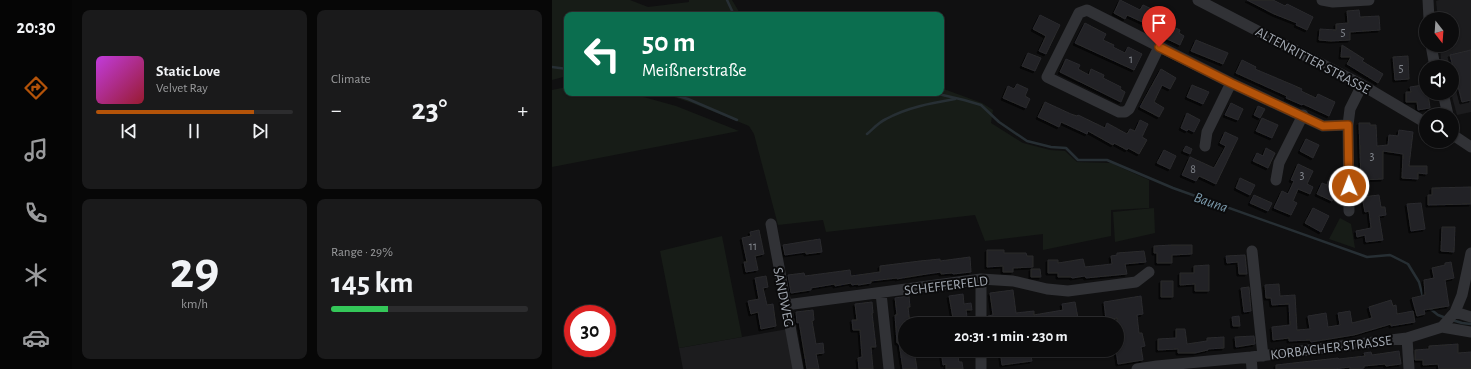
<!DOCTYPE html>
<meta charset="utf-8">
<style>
:root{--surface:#0c0c0d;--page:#1a1a1b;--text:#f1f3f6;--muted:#9a9b9d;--line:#2c2c2e;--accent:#b45309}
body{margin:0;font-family:"Alegreya Sans",sans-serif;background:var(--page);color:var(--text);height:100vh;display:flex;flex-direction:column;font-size:15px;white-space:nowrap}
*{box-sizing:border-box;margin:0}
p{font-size:13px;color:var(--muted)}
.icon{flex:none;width:22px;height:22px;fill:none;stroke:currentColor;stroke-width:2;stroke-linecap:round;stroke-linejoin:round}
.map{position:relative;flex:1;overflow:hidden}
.drawer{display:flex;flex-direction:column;gap:10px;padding:10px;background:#070707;width:480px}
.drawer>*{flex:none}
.banner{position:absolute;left:12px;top:12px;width:380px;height:84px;border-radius:8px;box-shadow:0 1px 3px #0004,0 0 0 1px var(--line);background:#0b6e4f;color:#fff;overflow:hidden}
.needle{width:26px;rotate:163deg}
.fabs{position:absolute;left:867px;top:12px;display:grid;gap:8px}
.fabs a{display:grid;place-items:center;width:40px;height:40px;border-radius:50%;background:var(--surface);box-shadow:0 1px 3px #0004,0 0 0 1px var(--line);font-size:20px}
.speed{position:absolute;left:12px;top:305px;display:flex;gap:8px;font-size:20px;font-weight:700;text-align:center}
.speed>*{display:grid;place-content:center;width:52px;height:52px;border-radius:50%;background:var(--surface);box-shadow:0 1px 3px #0004,0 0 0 1px var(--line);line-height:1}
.speed .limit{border:6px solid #d22;background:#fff;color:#111}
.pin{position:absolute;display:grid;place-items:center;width:34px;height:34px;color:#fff;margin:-41px -17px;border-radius:50% 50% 50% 0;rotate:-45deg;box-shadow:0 0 4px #0007}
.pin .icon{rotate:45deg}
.me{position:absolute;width:44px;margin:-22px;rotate:359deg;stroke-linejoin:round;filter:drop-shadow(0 0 3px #0008)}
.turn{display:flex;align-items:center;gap:14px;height:84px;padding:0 12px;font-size:18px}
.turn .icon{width:52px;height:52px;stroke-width:2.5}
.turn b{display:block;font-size:28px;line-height:34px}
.big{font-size:30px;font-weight:700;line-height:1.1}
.drawer .card{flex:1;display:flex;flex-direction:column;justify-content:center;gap:6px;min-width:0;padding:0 14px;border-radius:8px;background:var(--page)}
.drawer .dial{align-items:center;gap:0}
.dial b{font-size:52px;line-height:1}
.song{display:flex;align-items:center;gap:12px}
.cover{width:48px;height:48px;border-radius:6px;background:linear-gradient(135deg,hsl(290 70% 55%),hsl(350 70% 35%))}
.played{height:4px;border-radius:2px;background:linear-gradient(90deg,var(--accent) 80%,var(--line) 80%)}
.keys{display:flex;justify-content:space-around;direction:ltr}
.heat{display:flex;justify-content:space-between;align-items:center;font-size:22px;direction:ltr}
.charge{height:6px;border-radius:3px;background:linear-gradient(90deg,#34c759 29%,var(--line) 0)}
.drawer .tiles{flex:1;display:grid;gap:10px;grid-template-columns:repeat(2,1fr)}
.trip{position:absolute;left:346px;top:317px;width:226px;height:40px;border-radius:20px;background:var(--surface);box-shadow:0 1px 3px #0004,0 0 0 1px var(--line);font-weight:700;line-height:40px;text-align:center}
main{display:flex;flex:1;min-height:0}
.tabs{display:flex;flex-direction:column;width:72px;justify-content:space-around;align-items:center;background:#050505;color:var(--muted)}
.tabs .icon{width:28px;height:28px}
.tabs .current{color:var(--accent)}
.tabs b{font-size:18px;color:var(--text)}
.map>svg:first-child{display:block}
</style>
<main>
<nav class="tabs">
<b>20:30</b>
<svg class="icon current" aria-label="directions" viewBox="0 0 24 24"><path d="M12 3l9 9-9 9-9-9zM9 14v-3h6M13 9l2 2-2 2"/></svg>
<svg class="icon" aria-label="music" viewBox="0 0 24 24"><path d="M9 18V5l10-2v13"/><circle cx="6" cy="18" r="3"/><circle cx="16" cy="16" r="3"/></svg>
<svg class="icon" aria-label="phone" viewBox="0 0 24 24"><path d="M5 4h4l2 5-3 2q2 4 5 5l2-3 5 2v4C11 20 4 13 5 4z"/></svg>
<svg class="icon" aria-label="climate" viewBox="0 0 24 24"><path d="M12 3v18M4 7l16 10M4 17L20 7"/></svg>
<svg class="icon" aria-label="car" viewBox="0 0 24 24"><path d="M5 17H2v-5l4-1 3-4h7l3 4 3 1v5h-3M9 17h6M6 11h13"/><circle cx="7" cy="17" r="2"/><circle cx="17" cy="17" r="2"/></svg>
</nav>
<section class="drawer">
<div class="tiles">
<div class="card">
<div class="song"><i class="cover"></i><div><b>Static Love</b><p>Velvet Ray</p></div></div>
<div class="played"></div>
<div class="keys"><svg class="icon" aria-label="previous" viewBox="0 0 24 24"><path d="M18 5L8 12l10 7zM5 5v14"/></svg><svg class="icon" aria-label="pause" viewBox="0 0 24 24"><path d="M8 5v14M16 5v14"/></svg><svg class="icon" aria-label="next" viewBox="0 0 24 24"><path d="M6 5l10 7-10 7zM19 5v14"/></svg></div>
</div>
<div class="card"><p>Climate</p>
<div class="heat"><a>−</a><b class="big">23°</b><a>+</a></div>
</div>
<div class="card dial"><b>29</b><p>km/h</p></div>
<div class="card"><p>Range · 29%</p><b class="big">145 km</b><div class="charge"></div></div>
</div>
</section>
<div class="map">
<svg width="919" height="369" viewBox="0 0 919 369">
<defs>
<filter id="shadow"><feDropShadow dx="-2" dy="2" stdDeviation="0" flood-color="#0009"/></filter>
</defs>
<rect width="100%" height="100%" fill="#101011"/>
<path fill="#1c1c1e" d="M887,0H919V112L905,115L899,93H900V67H891L889,60L888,45H900V19H886L884,1Z
M236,329L244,369H131L127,348Z"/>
<path fill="#171c17" d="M0,0H78L96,7L137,2V0H180L189,15H15V76L0,80Z
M15,87V93H77L124,106L187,131L0,167V90Z
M389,88L430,103L441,110L439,123L471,143L498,150L513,151L525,162L559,163L597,180V208L559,210V236L491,250V234L433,241L423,215L274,232L271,220L226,225L202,134L197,126L140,103L110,93H389Z
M602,208L603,233L563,242L561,212Z
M788,218L799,224L803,248L777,239Z
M170,236L190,337L127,348L108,251Z"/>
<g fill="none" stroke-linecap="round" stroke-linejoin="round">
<path stroke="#272f34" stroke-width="2.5" d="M175,0L182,15
M0,67L15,69
M116,93L136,99L185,120
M382,93L412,100L429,105L447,122L475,141L499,147L514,148L526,160H555L621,188L815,257L838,255L856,264L867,282L871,297
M315,134C321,129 327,122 334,119C356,107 380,103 403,99
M876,307L886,315L894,318
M900,320L910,323L919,324"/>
</g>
<path fill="#232325" stroke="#2a2a2d" filter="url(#shadow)" d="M568,0L588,10L591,5L604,11L597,25L575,15L573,19L562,13Z
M695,0H721L733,6L735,4L761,17L755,30L744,25L745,23L722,14Z
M807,10L808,17L827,16L828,30L798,32V40L779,41L767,40L768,29L784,30V24L796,23L795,11Z
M488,15L508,25L494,54L487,51L494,36L481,29Z
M605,20L614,24L615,20L621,23L619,26L628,30L627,33L632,36L628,45L613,38L616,31L603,25Z
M533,23L554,34L551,40L562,45L561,47L573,53L576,47L590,54L582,70L523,43Z
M644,40L676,53L671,64L639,51Z
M790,45L812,59L810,61L831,74L826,83L795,64L799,57H789Z
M919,50V100L910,102L898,55Z
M476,53L489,58L483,71L470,66Z
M856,56L857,79L843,80L841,57Z
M514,59L528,65L526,69L537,75L539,69L552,75L551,78L569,87L568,89L573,92L569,102L508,72Z
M690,60L704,67L703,69L741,85L750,89L749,91L764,98L766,94L783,102L777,116L751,104L750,105L734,98L735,96L684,73Z
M609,69L624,78L618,89L610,85L602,102L612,108L607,117L588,107Z
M465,84L476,89L473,96L478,99L474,108L451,98L456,86L462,89Z
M640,85L657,92L651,104L635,97Z
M871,85L872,93H876L878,108L866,110L865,102H854V92H859L858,87Z
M493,102L519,114L525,116L526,115L553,128L555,123L575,134L578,129L583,131L588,120L596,124L590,137L595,140L587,154L576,148L575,150L562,143L561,145L536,131L535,134L509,122L507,127L486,117Z
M679,103L691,109L686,120L673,115Z
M706,106L713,109L708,118L702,115Z
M635,113L648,120L642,132L636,129L635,131L629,128Z
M710,118L726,125L720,138L704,131Z
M807,123H818V125H824L825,146L836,145L837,135L846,136L847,130L861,132L857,166H875V174L866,173V179L850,178L851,154L831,151V179L809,180Z
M673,132L686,138L664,184L647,176L644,181L630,175L638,157L662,168L674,146L668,143Z
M754,139L767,145L761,158L748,151Z
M634,146L640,149L638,154L631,151Z
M714,148L723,153L716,168L701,161L705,153L711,156Z
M612,150L624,156L618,169L605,163Z
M746,164L761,171L755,184L761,187L758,194L746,189L741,201L745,203L739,215L722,208L730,191L736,194L742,181L739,180Z
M688,178L703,185L698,195L684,188Z
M776,181L788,186L780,201L765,194L770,183L775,185Z
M919,187V204L876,205V195H880V188Z
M702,195L720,203L716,211L698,203Z
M827,195L829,207H833L834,215L827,216L831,240L814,242L813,235L805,237L804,231L819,228L817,211L813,212L810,197Z
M869,203L873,229L859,231L855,204Z
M761,208L777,216L769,232L753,223Z
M890,227H903L902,252L889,251Z
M207,230L212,254L203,256L206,270L194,272L192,262H195L190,238L199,236L198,232Z
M268,239L270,252L254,254V252L233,255L231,245Z
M620,245H640V254L620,255V263H605V253H602V246Z
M435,250H452V253H474L475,256H481V267L461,268V272H451V266L435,267Z
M592,251L594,262L573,264L575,274L534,278L533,276L520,278L519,277H506V273H496V260H506V263L531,259L533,267L560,264L559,256L565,255V253Z
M693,255L695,274H687L686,262L675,263L674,256Z
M418,257L419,272L401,274L400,273L389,274V272L375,274L350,278L345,279V278L319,281V283L306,285V284L300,285L299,283L283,286V284L259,288V290L239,293L236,275L252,273L253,276L298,270L299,276L328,272V266L368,261L388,259V261Z
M899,262L902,278L893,280L897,306L872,310L873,314L865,316L860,298L873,295L872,280L882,278L880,268L893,265V263Z
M657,265V291H643V284L628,285V273H642V266Z
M479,269H488L489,277H479Z
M214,276L216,287L211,288L215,305L221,304L224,326L209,329L206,312L199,314L196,301L207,299L203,278Z
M609,281H621V297H609Z
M727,284L728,296L743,295L745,330L758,329L756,316L774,313L776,327L788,325L786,313L798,311L800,323L820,318L817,307L839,300L841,306L844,305L845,314L861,311L863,322L839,326V324L802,335L759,342L758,340L737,341V338L721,340L720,327L738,325L737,304L720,305L719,298H714L713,285Z
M697,287L699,311L692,312L689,288Z
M461,290L464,313L482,311V315L511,310L510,304L523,302L526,318L494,323V322L480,324H437L436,316L441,315L438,293Z
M411,294L412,304L419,303L420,310H414L416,324H402L397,296Z
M357,296L358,307H356L358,324H353V350H362L365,369H351L347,343H345L343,315H345L343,298Z
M589,296L591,314L585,315L587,333H590L593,346L589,347L591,360L566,364L564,350H565V318L554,320L552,302Z
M320,302L321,313H320L324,347H319L321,369H307L306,358L310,357L308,330H301L300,320H305L303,304Z
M261,310L262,320L260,321L264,344L271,343L272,353L264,354L267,369H255L247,322L245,323L244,312Z
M687,316L688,326H681L680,317Z
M624,329H633L635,344L655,341V338L672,337V348L656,349V350L643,353H626V349L606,350V339L624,338Z
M702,336L703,344L684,347L683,337Z
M906,344V353L919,352V369H887L886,364L871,365V360H863V350L877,349V346Z
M389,350H405L407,362H410L411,369H394V364L391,365Z
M448,350H478L480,361L450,365Z
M847,351L849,364L834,366L833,364L812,366V368L806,369H798V367L782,369H724V365L786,358L787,359L813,356L812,353L819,352L820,355Z"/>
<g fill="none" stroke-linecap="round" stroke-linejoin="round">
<path stroke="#313236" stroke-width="11" d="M646,0L810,85L874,123
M770,0L781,2L817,0
M876,0L877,19
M879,45L883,67
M607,47L577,109L573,112H567L495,77L527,13L535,10L679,83L771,126L796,125L798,109L810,85
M891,93L896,115
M796,125L797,211
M900,133L901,135L919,147
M653,146L655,132L679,83
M724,180L727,163L751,115
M219,224L246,369
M700,251L711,356
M329,293L337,369
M234,305L429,279L461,281L495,289L516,291L584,282L597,272
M903,312L919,317
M429,324V279
M890,327L919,332
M855,338L857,369
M699,357L700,369
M429,369V350
M585,369L605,366L699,357L855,338L890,327L903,312L910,295L919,253"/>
</g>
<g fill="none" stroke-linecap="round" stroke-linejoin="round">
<defs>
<path id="route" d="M607,47L679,83L771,126L796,125L797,186"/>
</defs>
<use href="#route" stroke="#753606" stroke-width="10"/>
<use href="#route" stroke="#b45309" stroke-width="7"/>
</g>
<g text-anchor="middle" stroke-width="4" stroke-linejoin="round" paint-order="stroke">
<g font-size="12" fill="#82868d">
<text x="791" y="36">5</text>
<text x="579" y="63">1</text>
<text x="849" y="72">5</text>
<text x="820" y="160">3</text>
<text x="641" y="173">8</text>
<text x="750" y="179">3</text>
<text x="201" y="250">11</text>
</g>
<g font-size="14" fill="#a2a8b1" stroke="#0b0b0c">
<text transform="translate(761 60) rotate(28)" y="5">ALTENRITTER STRASSE</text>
<text transform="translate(394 285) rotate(-7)" y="5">SCHEFFERFELD</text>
<text transform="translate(232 297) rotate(79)" y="5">SANDWEG</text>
<text transform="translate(779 347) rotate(-7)" y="5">KORBACHER STRASSE</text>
</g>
<g font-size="15" font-style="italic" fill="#7a99ab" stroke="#0b0b0c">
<text transform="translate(659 202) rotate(19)" y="5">Bauna</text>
</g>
</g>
</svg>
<div class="fabs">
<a><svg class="needle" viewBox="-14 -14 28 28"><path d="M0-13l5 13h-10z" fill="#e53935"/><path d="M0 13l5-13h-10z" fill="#9a9b9d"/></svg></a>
<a><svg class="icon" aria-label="sound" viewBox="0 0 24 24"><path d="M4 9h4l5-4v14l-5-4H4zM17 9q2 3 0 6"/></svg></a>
<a><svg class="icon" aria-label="search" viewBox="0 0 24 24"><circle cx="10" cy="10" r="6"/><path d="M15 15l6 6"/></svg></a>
</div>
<div class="speed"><div class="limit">30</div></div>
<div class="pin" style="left:607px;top:47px;background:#d93025"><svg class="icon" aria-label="arrive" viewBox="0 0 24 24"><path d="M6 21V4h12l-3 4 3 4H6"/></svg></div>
<svg class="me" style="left:797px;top:186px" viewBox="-20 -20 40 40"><circle r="17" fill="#b45309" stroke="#fff" stroke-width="3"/><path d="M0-11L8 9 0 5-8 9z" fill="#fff"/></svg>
<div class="trip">20:31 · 1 min · 230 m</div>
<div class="banner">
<div class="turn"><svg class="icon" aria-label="left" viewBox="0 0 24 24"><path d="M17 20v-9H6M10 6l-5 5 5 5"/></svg><div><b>50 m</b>Meißnerstraße</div></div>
</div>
</div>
</main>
